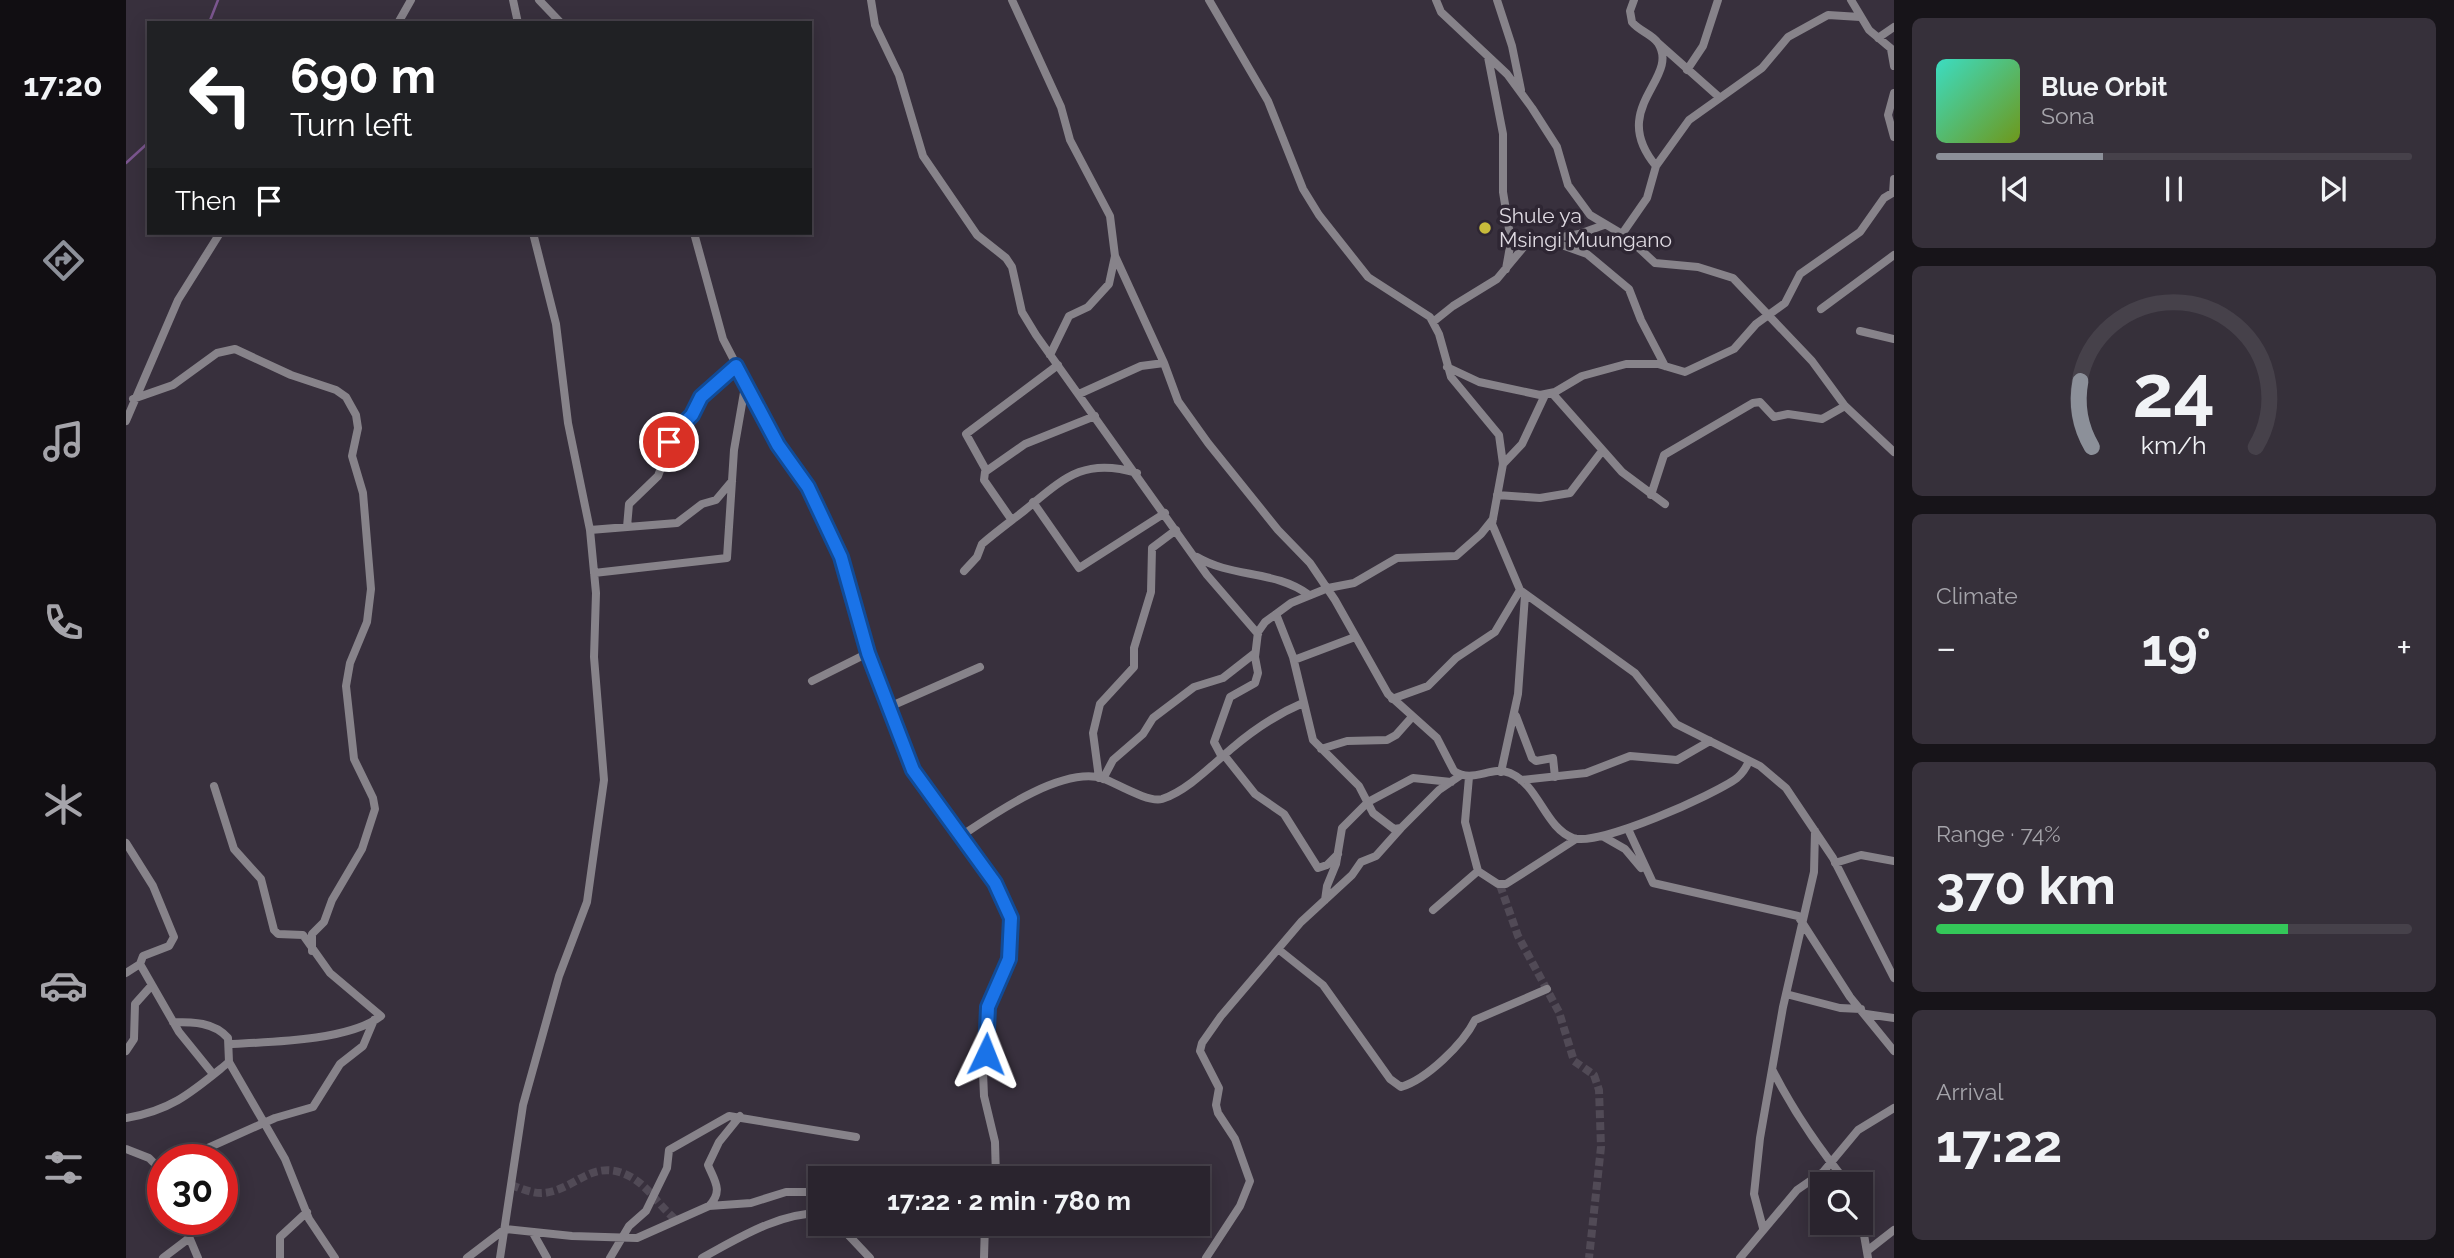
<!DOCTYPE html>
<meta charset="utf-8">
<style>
:root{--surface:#2a242e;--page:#36303a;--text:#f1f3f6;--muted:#a5a4aa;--line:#46414a;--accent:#8c9099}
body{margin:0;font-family:Raleway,sans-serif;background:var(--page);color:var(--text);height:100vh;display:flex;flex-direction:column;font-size:26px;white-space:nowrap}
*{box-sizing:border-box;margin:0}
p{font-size:23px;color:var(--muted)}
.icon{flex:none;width:38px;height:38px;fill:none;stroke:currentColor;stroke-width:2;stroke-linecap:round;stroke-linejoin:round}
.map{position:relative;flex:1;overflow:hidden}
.details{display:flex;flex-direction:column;gap:18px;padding:18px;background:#171419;width:560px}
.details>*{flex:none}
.top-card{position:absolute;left:21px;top:21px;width:665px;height:214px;border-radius:0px;box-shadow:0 4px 18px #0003,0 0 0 2px var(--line);background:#202124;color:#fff;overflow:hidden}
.controls{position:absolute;left:1684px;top:1172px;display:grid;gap:14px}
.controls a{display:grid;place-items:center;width:63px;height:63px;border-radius:0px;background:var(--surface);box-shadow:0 4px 18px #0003,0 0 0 2px var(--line);font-size:35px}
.speed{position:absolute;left:21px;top:1144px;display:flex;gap:14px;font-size:35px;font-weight:700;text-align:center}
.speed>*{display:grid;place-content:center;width:91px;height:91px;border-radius:50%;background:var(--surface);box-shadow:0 4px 18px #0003,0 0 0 2px var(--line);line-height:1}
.speed .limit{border:10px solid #d22;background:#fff;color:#111}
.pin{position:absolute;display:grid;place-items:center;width:60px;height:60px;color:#fff;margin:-30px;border:4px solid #fff;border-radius:50%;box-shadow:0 2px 7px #0007}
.me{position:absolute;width:77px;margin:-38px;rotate:2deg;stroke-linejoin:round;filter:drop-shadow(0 0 5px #0008)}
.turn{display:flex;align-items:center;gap:24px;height:147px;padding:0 28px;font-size:32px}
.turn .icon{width:91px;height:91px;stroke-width:2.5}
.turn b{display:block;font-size:49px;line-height:60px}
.then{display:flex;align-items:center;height:66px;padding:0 28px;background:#0003;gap:14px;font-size:26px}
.big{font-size:52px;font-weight:700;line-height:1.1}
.details .tile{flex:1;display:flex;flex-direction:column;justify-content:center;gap:10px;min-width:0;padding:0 24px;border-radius:10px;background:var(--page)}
.details .dial{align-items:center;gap:0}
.dial svg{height:182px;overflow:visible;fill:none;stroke:var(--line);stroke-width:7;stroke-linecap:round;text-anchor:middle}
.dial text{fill:var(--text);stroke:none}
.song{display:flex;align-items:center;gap:21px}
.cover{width:84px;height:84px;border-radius:10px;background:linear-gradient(135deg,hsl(170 70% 55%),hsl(80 70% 35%))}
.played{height:7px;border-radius:4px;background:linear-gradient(90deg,var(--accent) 35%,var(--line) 35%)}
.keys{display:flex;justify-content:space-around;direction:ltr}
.heat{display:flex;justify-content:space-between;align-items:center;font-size:38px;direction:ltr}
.charge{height:10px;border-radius:5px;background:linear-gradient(90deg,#34c759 74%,var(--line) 0)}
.trip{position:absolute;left:682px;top:1166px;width:402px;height:70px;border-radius:0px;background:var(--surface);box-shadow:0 4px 18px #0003,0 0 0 2px var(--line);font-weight:700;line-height:70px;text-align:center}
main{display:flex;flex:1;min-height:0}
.menu{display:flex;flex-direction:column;width:126px;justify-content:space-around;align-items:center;background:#110e12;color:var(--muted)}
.menu .icon{width:49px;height:49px}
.menu .selected{color:var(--accent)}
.menu b{font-size:32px;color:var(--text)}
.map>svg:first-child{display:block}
</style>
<main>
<nav class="menu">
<b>17:20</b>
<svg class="icon selected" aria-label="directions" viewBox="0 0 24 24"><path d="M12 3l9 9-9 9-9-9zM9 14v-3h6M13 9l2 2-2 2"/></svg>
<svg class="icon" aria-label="music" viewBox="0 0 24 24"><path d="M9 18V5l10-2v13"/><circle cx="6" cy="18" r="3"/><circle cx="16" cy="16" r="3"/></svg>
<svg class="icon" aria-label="phone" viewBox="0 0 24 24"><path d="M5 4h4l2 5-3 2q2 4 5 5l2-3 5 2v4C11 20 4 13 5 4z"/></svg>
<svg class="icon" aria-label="climate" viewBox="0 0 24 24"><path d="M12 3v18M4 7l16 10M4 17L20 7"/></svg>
<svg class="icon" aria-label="car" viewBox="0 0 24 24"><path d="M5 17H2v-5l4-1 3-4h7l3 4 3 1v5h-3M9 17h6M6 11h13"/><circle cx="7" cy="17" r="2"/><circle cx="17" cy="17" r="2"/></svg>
<svg class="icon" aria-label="filters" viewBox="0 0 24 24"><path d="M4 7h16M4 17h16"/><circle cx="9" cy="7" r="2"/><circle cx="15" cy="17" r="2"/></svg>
</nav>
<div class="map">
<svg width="1768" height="1258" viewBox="0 0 1768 1258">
<rect width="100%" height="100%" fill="#38303d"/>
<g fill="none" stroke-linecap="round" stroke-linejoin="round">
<path stroke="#7b568f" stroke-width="2.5" d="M83,23L92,0
M0,163L23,142"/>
<path stroke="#514a56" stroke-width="8" stroke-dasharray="8 4" stroke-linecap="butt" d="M1374,885L1392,936L1433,1012L1448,1061L1468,1075L1473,1090L1475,1147L1463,1258
M385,1185C394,1188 407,1194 417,1193C451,1190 466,1156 505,1177C523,1187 533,1206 549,1219"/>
<path stroke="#87838a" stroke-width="8" d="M387,0L392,23
M413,0L435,23
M745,0L749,25L773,75L797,156L851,235L880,258L886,267L896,312L910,335L1081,575L1132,634
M886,0L935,107L944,140L984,216L989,256L1038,363L1052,401L1082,443L1152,530L1184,563L1209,600L1262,694L1311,738L1328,771C1347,784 1365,765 1384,773C1413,785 1419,828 1447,838C1472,847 1588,795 1611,778C1617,773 1620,768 1623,761
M1083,0L1142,101L1177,189L1193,215L1242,277L1304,317L1313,334L1325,377L1373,435L1377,464L1366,524L1394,590L1509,673L1550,724L1634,766L1660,788L1707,858L1768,978
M1310,0L1315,12L1381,74L1406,108L1431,147L1442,185L1464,215L1501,237L1529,263L1572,267L1607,278L1686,361L1719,406L1768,452
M1371,0L1386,46L1395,90
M1508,0L1504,11L1506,22C1513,31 1526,34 1532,43C1555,79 1481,107 1530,166
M1725,0L1743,30L1768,51
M272,23L285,0
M1752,38L1768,27
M1531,42L1593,97
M1765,49L1768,66
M1362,57L1377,134V192L1385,241L1380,269
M1561,70L1577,46L1592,0
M1768,93L1762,115L1768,137
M1767,193L1768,179
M568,233L597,339L652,445L682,487L715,557L742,653L787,770L881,905L886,927L885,953L862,1007L857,1072L858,1096L869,1142L870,1178
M1496,234L1521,198L1530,166L1563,120L1636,68L1662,37L1702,15L1734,17
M1419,239L1461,254L1503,289L1515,320L1539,366
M1695,309L1768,255
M1307,322L1327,306L1371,279L1401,243L1453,234L1478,225
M1734,331L1768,339
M924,355L943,316L962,307L983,284L989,256
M1321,367L1353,382L1414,395L1429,392L1456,376L1500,364H1532L1559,372L1608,349L1630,324L1659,303L1674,274L1734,232L1758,198L1768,192
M1426,393L1496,472L1539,504
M953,394L1015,366L1038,363
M7,399L47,385L91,353L109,349L165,375L210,390L220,397L230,415L232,428L226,456L237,493L245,589L241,622L224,663L220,686L228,759L247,798L249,809L236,849L206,900L198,922L186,934V951
M0,421L52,300L94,233
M1377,464L1396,444L1419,395
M860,470L840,434L932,365
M1371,495L1414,498L1444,493L1476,451
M1525,495L1538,455L1627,403L1634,402L1648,417L1662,414L1696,419L1719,406
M907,502L953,568L1039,513
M885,519L858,480L859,472L899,444L969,416
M501,527L503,504L532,476L548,433L566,415L582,389L610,366
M464,530L551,523L576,504L590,500L606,481
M1071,557C1106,578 1150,570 1183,595
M838,571L851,557L856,544C870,532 885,521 899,510C938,478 958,457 1011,473
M468,573L601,558L608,450L620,381
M1150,614L1167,657L1187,740L1233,786L1247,813L1268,829L1275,828L1313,790L1335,775
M1168,660L1229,637
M686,681L742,653
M1266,699L1302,686L1330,658L1369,632L1394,590
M763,707L854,667
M1390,716L1406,758L1410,761L1427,758L1429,777
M1195,749L1221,741L1261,740L1270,735L1286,717
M1098,755L1129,794L1158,814L1192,868L1201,865L1212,854
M1096,757L1088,742L1104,697L1129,683L1132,673L1129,657L1132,632L1139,622L1165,603L1202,588L1228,583L1271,558L1330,556L1355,534L1367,519
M1375,772L1392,694L1399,595
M973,778L967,733L974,704L1008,667V648L1025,592L1026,548L1050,530
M977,779L987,760L1017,734L1027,718L1068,687L1097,678L1129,653
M1395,780L1460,773L1504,756L1551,760L1584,741
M88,786L108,849L135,879L148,930L152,934L177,935L204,973L255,1016C222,1041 144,1042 104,1044
M1502,829L1527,883L1672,916L1724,997L1768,1051
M835,836C868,814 935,767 976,778C990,783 1022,803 1036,799C1061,791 1086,765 1105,749C1126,731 1151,714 1177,703
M1478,837L1499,849L1515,868
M0,843L27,886L48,937L43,946L17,956L14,964L53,1032L87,1074
M1709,863L1735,855L1768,861
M1352,871L1372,884H1380L1450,839
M1199,900L1201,886L1210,864L1216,828L1242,802L1287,778L1325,782
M1307,910L1352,871L1339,822L1343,777
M1152,949L1197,985L1264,1079L1275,1087C1301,1079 1337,1044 1349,1020L1421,989
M0,973L14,964
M1660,994L1714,1008L1735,1009
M1740,1014L1768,1018
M47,1022C67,1022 88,1022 102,1038L103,1062L159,1159L183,1219L209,1258
M0,1051L8,1039L9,1004L26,985
M1647,1071C1668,1112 1694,1150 1723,1185
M0,1118C47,1110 67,1091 103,1062
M0,1149L23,1158L37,1172
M55,1160L149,1118L187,1107L214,1064L237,1046L248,1020
M583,1206C598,1191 588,1180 582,1165L593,1142L614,1116
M1734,1212L1742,1258
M56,1220L72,1258
M711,1223L744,1258
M1637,1228L1628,1194L1634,1138L1657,1007L1688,872L1689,831
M407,1233L421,1258
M1741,1251L1768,1230
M37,1258L62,1239
M154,1258V1237L181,1212
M341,1258L379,1229L446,1236L511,1238L583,1206L625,1203L660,1192H685
M374,1258L397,1105L433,976L461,902L478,780L468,657L470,593L464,530L442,423L430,324L407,233
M484,1258L503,1226L520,1211L541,1168L543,1150L603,1116L730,1137
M576,1258C613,1238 652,1213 695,1213
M858,1258L859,1223
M1080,1258L1114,1206L1124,1181L1109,1139L1092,1113L1090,1105L1093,1088L1074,1051L1076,1043L1095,1016L1175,922L1226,875L1235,862L1250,856L1275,828
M1614,1258L1671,1190L1697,1172L1732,1130L1768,1108"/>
</g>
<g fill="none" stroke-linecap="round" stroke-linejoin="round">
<defs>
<path id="route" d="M543,442L548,433L566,415L575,397L610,366L652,445L682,487L715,557L742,653L787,770L869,883L885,918L883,959L862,1007L860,1054"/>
</defs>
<use href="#route" stroke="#114b97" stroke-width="18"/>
<use href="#route" stroke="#1a73e8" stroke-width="12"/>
</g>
<circle fill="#c8bb3b" stroke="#2e2633" stroke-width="2.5" cx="1359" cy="228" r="7"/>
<g text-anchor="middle" stroke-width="7" stroke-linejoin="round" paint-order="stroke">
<g font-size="21" fill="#dfdae2" stroke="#2e2633" text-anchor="start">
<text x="1373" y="223">Shule ya<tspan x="1373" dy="24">Msingi Muungano</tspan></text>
</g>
</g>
</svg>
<div class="controls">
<a><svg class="icon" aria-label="search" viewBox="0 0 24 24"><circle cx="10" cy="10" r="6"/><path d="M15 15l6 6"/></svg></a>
</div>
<div class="speed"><div class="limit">30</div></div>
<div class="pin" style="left:543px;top:442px;background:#d93025"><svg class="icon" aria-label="arrive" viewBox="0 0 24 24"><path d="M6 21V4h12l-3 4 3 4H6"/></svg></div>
<svg class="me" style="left:860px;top:1054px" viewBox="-20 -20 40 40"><path d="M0-17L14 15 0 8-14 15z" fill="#1a73e8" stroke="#fff" stroke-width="4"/></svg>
<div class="trip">17:22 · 2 min · 780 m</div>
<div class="top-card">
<div class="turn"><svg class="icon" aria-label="left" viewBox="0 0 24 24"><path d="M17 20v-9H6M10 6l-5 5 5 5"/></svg><div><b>690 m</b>Turn left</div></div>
<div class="then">Then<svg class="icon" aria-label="arrive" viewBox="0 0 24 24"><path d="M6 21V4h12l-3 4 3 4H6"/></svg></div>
</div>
</div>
<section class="details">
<div class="tile">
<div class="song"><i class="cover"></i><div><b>Blue Orbit</b><p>Sona</p></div></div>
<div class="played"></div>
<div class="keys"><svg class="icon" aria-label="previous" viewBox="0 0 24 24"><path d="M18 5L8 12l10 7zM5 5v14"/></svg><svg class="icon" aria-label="pause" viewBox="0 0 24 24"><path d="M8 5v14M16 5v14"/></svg><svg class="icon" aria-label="next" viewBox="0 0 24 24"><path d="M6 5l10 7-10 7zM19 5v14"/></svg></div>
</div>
<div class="tile dial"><svg viewBox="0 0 100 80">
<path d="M14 69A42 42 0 1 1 86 69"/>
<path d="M14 69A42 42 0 0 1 9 40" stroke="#8c9099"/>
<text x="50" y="56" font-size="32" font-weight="700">24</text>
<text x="50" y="72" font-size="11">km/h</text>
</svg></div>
<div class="tile"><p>Climate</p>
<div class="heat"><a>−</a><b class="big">19°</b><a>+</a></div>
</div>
<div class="tile"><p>Range · 74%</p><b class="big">370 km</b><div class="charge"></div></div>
<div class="tile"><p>Arrival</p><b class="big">17:22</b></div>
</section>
</main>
